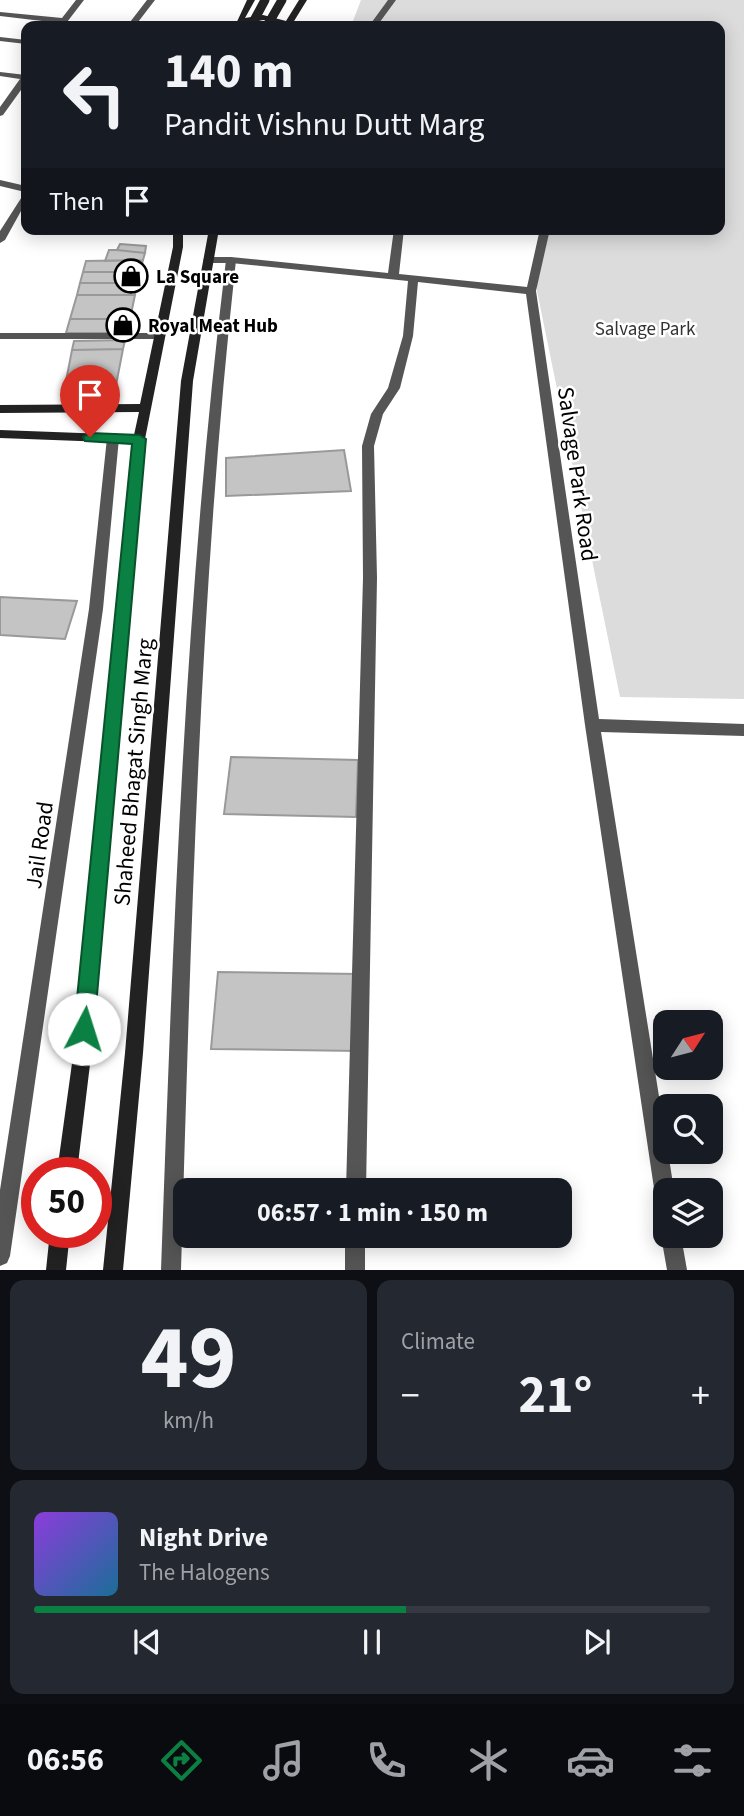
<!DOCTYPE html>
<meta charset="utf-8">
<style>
:root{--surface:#171b24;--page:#242831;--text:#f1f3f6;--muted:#9ea1a6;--line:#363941;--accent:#0b8043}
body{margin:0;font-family:"Source Sans 3",sans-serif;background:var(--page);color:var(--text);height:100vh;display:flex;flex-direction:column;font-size:26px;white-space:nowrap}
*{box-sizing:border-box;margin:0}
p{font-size:23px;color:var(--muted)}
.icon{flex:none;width:38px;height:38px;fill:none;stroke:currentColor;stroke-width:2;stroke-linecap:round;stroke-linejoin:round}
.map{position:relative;height:1270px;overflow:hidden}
.drawer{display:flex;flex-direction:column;gap:10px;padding:10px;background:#0d0f14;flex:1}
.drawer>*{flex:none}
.hud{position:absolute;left:21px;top:21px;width:704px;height:214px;border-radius:14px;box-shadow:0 4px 18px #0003;background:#171b24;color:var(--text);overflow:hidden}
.needle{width:46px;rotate:54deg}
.controls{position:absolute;left:653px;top:1010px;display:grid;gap:14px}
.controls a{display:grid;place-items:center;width:70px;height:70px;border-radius:14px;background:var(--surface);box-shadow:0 4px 18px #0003;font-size:35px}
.speed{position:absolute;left:21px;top:1157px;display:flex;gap:14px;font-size:35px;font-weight:700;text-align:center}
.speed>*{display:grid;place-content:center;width:91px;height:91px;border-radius:50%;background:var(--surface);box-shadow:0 4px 18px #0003;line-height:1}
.speed .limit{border:10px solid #d22;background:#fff;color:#111}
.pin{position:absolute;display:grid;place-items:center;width:60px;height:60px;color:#fff;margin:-72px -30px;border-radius:50% 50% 50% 0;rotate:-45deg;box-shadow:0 0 7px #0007}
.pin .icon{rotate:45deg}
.me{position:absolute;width:77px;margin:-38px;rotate:5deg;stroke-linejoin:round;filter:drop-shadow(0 0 5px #0008)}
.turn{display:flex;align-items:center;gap:24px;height:147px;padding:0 28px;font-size:32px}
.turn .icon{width:91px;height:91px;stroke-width:2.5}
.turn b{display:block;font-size:49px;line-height:60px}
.then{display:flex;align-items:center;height:66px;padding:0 28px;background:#0003;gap:14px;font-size:26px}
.big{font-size:52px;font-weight:700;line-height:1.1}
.drawer .widget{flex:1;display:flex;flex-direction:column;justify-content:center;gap:10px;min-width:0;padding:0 24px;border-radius:14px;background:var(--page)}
.drawer .dial{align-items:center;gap:0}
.dial b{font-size:91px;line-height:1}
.song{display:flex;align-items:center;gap:21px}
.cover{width:84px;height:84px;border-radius:10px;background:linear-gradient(135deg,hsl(270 70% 55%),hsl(200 70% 35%))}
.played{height:7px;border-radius:4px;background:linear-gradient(90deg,var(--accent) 55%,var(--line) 55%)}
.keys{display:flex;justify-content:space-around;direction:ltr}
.heat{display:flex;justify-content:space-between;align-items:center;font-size:38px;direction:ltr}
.drawer .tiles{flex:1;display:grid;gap:10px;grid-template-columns:1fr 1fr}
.widget:last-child{grid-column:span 2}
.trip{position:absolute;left:173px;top:1178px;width:399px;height:70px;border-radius:14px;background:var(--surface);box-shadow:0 4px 18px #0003;font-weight:700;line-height:70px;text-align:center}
.tabs{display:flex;height:112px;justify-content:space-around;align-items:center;background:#090b0e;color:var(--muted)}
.tabs .icon{width:49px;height:49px}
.tabs .selected{color:var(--accent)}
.tabs b{font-size:32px;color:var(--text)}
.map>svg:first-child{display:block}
</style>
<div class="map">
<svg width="744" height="1270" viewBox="0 0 744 1270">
<rect width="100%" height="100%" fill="#fff"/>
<path fill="#dcdcdc" d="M361,0H744V699L620,697L537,291V250L540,229H719V26H351Z"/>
<path fill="#c4c4c4" stroke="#999" stroke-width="2" d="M120,244L146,246L145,253L117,250Z
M109,250H117L145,253L143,260L105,261Z
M143,260L140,272H83L86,261Z
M83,272H140L137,283H80Z
M80,283H137L135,295H77Z
M77,295H135L130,319H70Z
M70,319H130L128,333H66Z
M125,340L123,349L72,350L74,341Z
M123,349L117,380L66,381L72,350Z
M117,380L115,391L63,392L66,381Z
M344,450L351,491L226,496V458Z
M0,597L77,601L65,639L0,635Z
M231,757L358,760L356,817L224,814Z
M218,972L359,974L358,1051L211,1049Z"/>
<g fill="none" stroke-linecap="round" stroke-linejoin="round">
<path fill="#555" fill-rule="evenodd" d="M231,257L236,260C199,596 191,933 181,1270H161C173,933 185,595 226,260Z"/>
<path fill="#555" fill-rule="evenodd" d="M76,0H84L64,26H56L59,23L0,16V12L62,18Z
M147,0H155L135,26H127Z
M388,0H396L377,26H369Z
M0,37L26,40V44L0,41Z
M0,72L26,75V83L3,115L0,116V107L20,79L0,76Z
M0,180L26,186V202L5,240L0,243V231L25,192L0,186Z
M394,229H404L399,274L527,287L540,229H550L536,291L599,719L744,724V736L601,732L665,1134V1152H668L674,1190H665V1205L658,1202L655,1195L585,725L526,294L418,282L413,336L400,388L383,414L374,446L377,578L366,1190H346L363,578L362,446L371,414L388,388L403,336L408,281L231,263H208L203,260L208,257H231L388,273Z
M0,333H158L163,336L158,339H0Z
M113,434L119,438L103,609L10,1256L7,1263L0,1266V1190L89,609L107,438Z
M665,1228V1236H681L687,1270H667L661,1236Z
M345,1236H365V1270H345Z"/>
<path fill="#222" fill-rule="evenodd" d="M247,0H255L245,18L263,15L286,21L299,0H307L291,26L263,20L235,26Z
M173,229H183V247L145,439L91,1056L77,1172H57L73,1056L133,443L0,438V430L134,435L139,412L0,413V405L140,404L173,247Z
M209,229H219L193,381L143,1053L123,1270H103L125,1053L181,381Z
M50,1232H70L66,1270H46Z"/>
<path stroke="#222" stroke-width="9" d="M251,26L265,0
M267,26L282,0"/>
</g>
<path fill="#0b8043" stroke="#07532c" stroke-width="2" d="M90,433L139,435L146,439L94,1029L91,1036L84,1039L77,1036L74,1029L132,444L85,441L83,437Z"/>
<defs>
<symbol id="shop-ring" viewBox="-11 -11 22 22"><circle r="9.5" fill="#fff" stroke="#000" stroke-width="1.5"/><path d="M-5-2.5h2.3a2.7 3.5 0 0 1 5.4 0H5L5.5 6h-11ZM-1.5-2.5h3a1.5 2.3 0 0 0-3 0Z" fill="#000"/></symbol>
</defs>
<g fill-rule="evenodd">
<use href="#shop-ring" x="112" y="257" width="38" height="38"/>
<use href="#shop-ring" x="104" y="306" width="38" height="38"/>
</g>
<g text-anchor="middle" stroke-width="5" stroke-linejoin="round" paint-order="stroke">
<g font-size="19" font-weight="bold" fill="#000" stroke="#fff" text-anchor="start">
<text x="156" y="283">La Square</text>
<text x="148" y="332">Royal Meat Hub</text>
</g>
<g font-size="19" fill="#333" stroke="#fff">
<text x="645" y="335">Salvage Park</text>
</g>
<g font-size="23" fill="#000" stroke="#fff">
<text transform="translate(578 474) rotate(82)" y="8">Salvage Park Road</text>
<text transform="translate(133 772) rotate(-85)" y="8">Shaheed Bhagat Singh Marg</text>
<text transform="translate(39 845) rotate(-82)" y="8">Jail Road</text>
</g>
</g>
</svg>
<div class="controls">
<a><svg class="needle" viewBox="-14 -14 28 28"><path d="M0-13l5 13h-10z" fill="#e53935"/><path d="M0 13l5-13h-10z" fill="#9ea1a6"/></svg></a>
<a><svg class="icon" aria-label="search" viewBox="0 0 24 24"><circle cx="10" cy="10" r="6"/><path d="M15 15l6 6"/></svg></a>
<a><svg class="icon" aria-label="layers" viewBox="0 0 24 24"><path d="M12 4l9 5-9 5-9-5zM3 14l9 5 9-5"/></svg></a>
</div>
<div class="speed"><div class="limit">50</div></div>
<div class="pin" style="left:90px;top:437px;background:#d93025"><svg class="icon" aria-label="arrive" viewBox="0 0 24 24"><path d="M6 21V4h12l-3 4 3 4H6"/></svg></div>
<svg class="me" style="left:84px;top:1029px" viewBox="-20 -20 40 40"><circle r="19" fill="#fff"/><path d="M0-13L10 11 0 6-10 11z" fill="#0b8043"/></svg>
<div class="trip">06:57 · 1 min · 150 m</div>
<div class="hud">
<div class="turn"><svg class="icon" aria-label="left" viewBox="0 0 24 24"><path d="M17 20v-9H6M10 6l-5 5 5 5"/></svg><div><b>140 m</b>Pandit Vishnu Dutt Marg</div></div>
<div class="then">Then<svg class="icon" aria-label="arrive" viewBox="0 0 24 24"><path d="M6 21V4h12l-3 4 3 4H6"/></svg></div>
</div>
</div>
<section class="drawer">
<div class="tiles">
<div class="widget dial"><b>49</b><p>km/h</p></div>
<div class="widget"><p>Climate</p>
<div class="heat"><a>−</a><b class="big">21°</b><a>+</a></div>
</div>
<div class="widget">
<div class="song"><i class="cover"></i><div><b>Night Drive</b><p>The Halogens</p></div></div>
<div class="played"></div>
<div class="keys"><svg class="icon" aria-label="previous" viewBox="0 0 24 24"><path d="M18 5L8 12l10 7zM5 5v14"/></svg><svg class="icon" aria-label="pause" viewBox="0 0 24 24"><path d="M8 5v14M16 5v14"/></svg><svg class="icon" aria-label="next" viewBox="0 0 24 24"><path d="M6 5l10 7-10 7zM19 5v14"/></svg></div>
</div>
</div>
</section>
<nav class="tabs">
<b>06:56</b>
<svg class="icon selected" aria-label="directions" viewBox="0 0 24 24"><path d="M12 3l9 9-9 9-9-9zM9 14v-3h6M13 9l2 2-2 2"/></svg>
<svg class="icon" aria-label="music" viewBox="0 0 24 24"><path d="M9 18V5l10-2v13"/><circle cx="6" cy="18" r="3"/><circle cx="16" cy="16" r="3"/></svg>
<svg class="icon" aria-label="phone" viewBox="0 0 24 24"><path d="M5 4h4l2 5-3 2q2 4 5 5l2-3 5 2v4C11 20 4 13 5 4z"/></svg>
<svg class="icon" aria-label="climate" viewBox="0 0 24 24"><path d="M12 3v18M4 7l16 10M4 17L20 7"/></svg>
<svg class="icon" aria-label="car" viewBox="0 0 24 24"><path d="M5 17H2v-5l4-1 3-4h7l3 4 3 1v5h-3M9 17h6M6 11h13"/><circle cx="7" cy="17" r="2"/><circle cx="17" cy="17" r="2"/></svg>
<svg class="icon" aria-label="filters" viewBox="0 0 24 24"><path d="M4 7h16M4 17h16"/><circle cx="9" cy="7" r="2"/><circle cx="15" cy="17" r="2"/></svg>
</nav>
